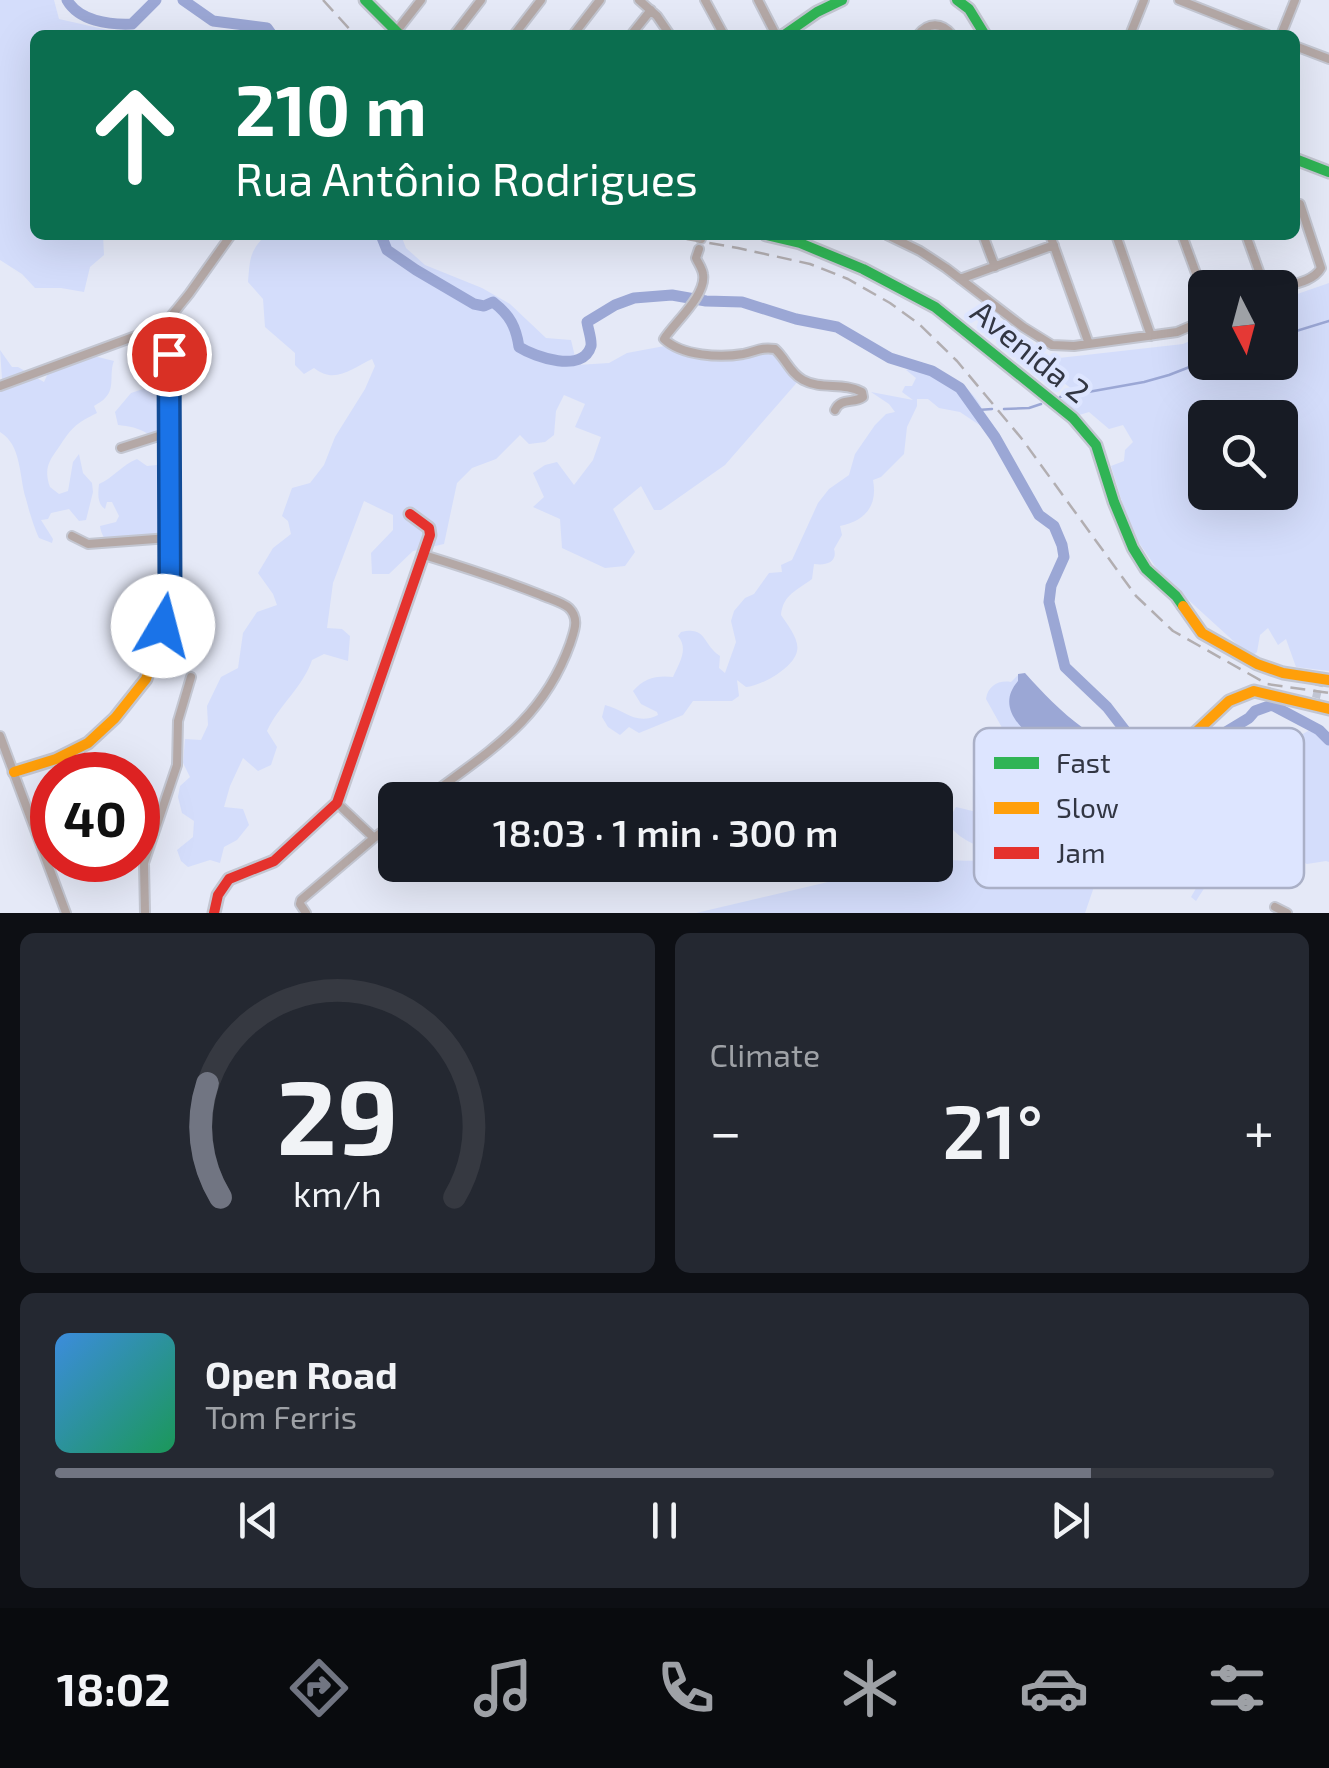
<!DOCTYPE html>
<meta charset="utf-8">
<style>
:root{--surface:#171b24;--page:#242831;--text:#f1f3f6;--muted:#9ea1a6;--line:#363941;--accent:#717582}
body{margin:0;font-family:"Exo 2",sans-serif;background:var(--page);color:var(--text);height:100vh;display:flex;flex-direction:column;font-size:38px;white-space:nowrap}
*{box-sizing:border-box;margin:0}
p{font-size:32px;color:var(--muted)}
.icon{flex:none;width:55px;height:55px;fill:none;stroke:currentColor;stroke-width:2;stroke-linecap:round;stroke-linejoin:round}
.map{position:relative;height:913px;overflow:hidden}
.drawer{display:flex;flex-direction:column;gap:20px;padding:20px;background:#0d0f14;flex:1}
.drawer>*{flex:none}
.banner{position:absolute;left:30px;top:30px;width:1270px;height:210px;border-radius:15px;box-shadow:0 10px 40px #0002;background:#0b6e4f;color:#fff;overflow:hidden}
.needle{width:65px;rotate:174deg}
.tools{position:absolute;left:1188px;top:270px;display:grid;gap:20px}
.tools a{display:grid;place-items:center;width:110px;height:110px;border-radius:15px;background:var(--surface);box-shadow:0 10px 40px #0002;font-size:50px}
.speed{position:absolute;left:30px;top:752px;display:flex;gap:20px;font-size:50px;font-weight:700;text-align:center}
.speed>*{display:grid;place-content:center;width:130px;height:130px;border-radius:50%;background:var(--surface);box-shadow:0 10px 40px #0002;line-height:1}
.speed .limit{border:15px solid #d22;background:#fff;color:#111}
.pin{position:absolute;display:grid;place-items:center;width:85px;height:85px;color:#fff;margin:-42px;border:5px solid #fff;border-radius:50%;box-shadow:0 2px 10px #0007}
.me{position:absolute;width:110px;margin:-55px;rotate:8deg;stroke-linejoin:round;filter:drop-shadow(0 0 8px #0008)}
.turn{display:flex;align-items:center;gap:35px;height:210px;padding:0 40px;font-size:45px}
.turn .icon{width:130px;height:130px;stroke-width:2.5}
.turn b{display:block;font-size:70px;line-height:85px}
.big{font-size:75px;font-weight:600;line-height:1.1}
.drawer .widget{flex:1;display:flex;flex-direction:column;justify-content:center;gap:15px;min-width:0;padding:0 35px;border-radius:15px;background:var(--page)}
.drawer .dial{align-items:center;gap:0}
.dial svg{height:260px;overflow:visible;fill:none;stroke:var(--line);stroke-width:7;stroke-linecap:round;text-anchor:middle}
.dial text{fill:var(--text);stroke:none}
.song{display:flex;align-items:center;gap:30px}
.cover{width:120px;height:120px;border-radius:15px;background:linear-gradient(135deg,hsl(210 70% 55%),hsl(150 70% 35%))}
.played{height:10px;border-radius:5px;background:linear-gradient(90deg,var(--accent) 85%,var(--line) 85%)}
.keys{display:flex;justify-content:space-around;direction:ltr}
.heat{display:flex;justify-content:space-between;align-items:center;font-size:55px;direction:ltr}
.drawer .tiles{flex:1;display:grid;gap:20px;grid-template-columns:1fr 1fr}
.widget:last-child{grid-column:span 2}
.trip{position:absolute;left:378px;top:782px;width:575px;height:100px;border-radius:15px;background:var(--surface);box-shadow:0 10px 40px #0002;font-weight:600;line-height:100px;text-align:center}
.tabs{display:flex;height:160px;justify-content:space-around;align-items:center;background:#090b0e;color:var(--muted)}
.tabs .icon{width:70px;height:70px}
.tabs .active{color:var(--accent)}
.tabs b{font-size:45px;color:var(--text)}
.map>svg:first-child{display:block}
</style>
<div class="map">
<svg width="1329" height="913" viewBox="0 0 1329 913">
<rect width="100%" height="100%" fill="#e5e9f7"/>
<path fill="#d4ddfb" fill-rule="evenodd" d="M0,0H54L59,19L121,33V35H35V235H103L104,255L90,267L84,292L61,288H35L22,274L0,260Z
M266,235H401L406,248L425,265L482,288L510,304L546,338L571,340L577,365L609,363L627,353L670,345L711,355L775,349L800,379L725,465L661,510H654L641,486L613,509L635,552L625,566L605,568L562,548L560,519L533,507L544,497L533,473L545,465L557,462L574,485L593,460L601,437L575,427L585,404L564,395L556,411L554,435L545,442L529,444L520,435L496,459L472,468L457,483L444,544L413,551L389,574H372L371,553L393,530V515L364,501L333,583L327,628L342,629L350,636L348,661L324,654L312,660C303,687 279,705 267,731L277,747L271,765L258,771L243,758L230,786L224,807L243,809L249,825L237,840L224,847L220,863L210,860L188,867L181,861L177,850L193,837L194,821L182,813L178,797L180,786L190,777L183,763L185,739L201,740L208,725L207,706L221,677L238,668L243,633L257,612L277,605L273,594L258,573L273,548L291,534L288,521L282,516L292,488L310,483L324,465L335,437L365,389L375,366L372,359C352,368 335,385 314,368L304,374L295,365V353L265,327L263,299L248,282C250,260 249,251 266,235Z
M1329,283V671L1296,667L1286,639L1278,645L1268,628L1260,635L1257,652L1251,657L1161,575L1131,531L1111,466L1124,461L1125,450L1133,442L1123,425L1109,429L1089,412L1076,416L1061,400L1072,389L1064,383L1053,381L1059,370V358L1183,344L1205,334V362H1280V300ZM1205,418H1280V492H1205Z
M164,335L170,338L175,344L172,424L176,448L172,464L166,529L152,535L130,537L114,546C106,544 101,534 100,526L116,522L119,516L112,502H107L105,509C97,504 98,493 99,484C113,478 122,465 137,459L147,466L157,465L164,457C158,434 140,427 118,425L115,412L131,393L158,384L155,350Z
M0,350L12,367H18L44,382L50,369L90,355L114,361C109,373 115,388 106,397C103,401 98,403 94,406L97,413C77,423 73,426 61,444C50,460 43,467 50,487L59,494L68,491L73,462L79,454L83,473L92,483L93,492L86,520L79,521L69,509L51,513L48,519L41,520L53,539L52,543L39,538C34,527 29,511 26,499C19,477 22,445 0,432V382L2,379Z
M917,368C949,372 979,389 987,422L981,426L960,412L939,408L928,399H917V406L907,427L904,454L881,477L873,480C878,506 865,521 840,526L842,535L834,549C838,562 826,566 814,564L812,579C798,590 783,594 781,615C787,624 800,640 797,651C794,668 761,686 746,687L737,680L739,696L732,701H693L683,715L639,733L629,727L620,735L608,727L602,717L605,705C625,710 636,726 658,715L657,712L641,704L633,691C644,678 657,675 673,677C679,663 689,649 678,636L681,632C707,626 702,644 720,656L719,668L725,673L736,642L731,621L734,611L745,598L754,594L769,573L782,572L781,565L792,560L818,503L829,489L849,475L855,454L875,425L886,414L895,412L889,404L871,392L913,400L902,392L905,386H912L916,378L906,370Z
M1019,674C1023,696 1024,726 1037,745C1041,751 1050,754 1055,760C1065,771 1073,790 1074,804C1065,807 1055,817 1047,818L1043,785L1037,771L1028,760L1015,751L986,699C988,686 998,680 1011,682Z
M1308,731L1329,737V862L1326,861L1307,864L1273,849L1264,861L1243,874H1224L1205,887L1196,901L1191,897L1262,775L1250,768L1249,759L1257,747L1287,743Z
M956,807L997,817L1006,813L1020,818L1019,821L1001,833L999,842L992,850C974,845 958,839 947,822Z
M1073,809L1083,815V819L1088,823L1101,826L1106,843L1113,846L1110,852H1106L1085,913H696L900,865H935V858C954,861 991,864 1005,853L1003,843L1023,839L1028,830L1042,821L1048,822L1049,825L1042,833L1047,838L1056,828L1055,817Z"/>
<path fill="#9ba7d5" d="M1025,673C1043,693 1061,712 1083,728C1099,740 1123,748 1133,765L1124,775L1110,779C1081,765 979,726 1018,681V674Z"/>
<g fill="none" stroke-linecap="round" stroke-linejoin="round">
<path stroke="#9ba7d5" stroke-width="2.5" d="M1280,336L1329,321
M1060,397L1144,382L1169,375L1205,361
M1004,409L1029,408L1041,404
M978,410L992,409"/>
<path stroke="#9ba7d5" stroke-width="11" d="M67,0C79,21 109,25 132,24L156,0
M183,0L213,21L267,28L272,35
M381,235L387,250L416,270L474,304L484,306L493,302C510,315 516,327 519,347C535,357 583,374 591,346C592,340 588,329 587,322L615,305L634,298L672,295L706,301L742,302L796,319L837,327L890,358L932,371L960,388L995,437L1039,515L1054,526L1062,545L1064,557L1051,586L1049,602L1065,667L1107,707L1127,733L1141,744L1180,761L1200,754L1211,741L1249,718L1255,711L1272,705L1319,730L1329,740"/>
<path stroke="#c1c5d3" stroke-width="8" stroke-dasharray="8 4" stroke-linecap="butt" d="M1316,698L1319,685"/>
<defs>
<path id="street" d="M639,0L657,16L670,35
M705,0L724,35
M758,0L776,35
M1179,0L1268,35
M396,32L421,0
M454,35L481,0
M514,35L541,0
M573,35L600,0
M631,35L651,10
M918,35C928,22 942,22 952,35
M1130,35L1144,0
M1281,35L1295,0
M1295,46L1329,59
M887,235L920,251L946,268L1023,327L1052,345L1074,346L1177,332L1205,320
M983,235L995,267
M1050,235L1089,344
M1116,235L1151,336
M1182,235L1205,298
M1246,235L1265,288
M701,239V235
M699,249L696,258C698,263 702,268 703,274C707,295 674,323 664,339C682,356 720,358 743,354C757,351 761,347 775,349C786,359 790,373 803,380C821,390 844,382 862,392L863,397C854,404 841,397 835,410
M960,279L1054,245
M1280,288C1294,284 1314,281 1321,268L1300,204
M0,386L163,326L189,294L231,235
M121,448L168,433C168,404 174,351 163,326
M72,536L88,544L169,538
M424,555C463,567 503,580 541,595C550,599 562,602 569,608C580,619 574,631 570,644C542,722 487,752 424,800
M0,736L66,913
M337,803L374,838L395,822
M1275,907L1287,913
M145,913L144,863L177,765L178,721L191,677
M306,913L300,904L301,900L374,838"/>
<path id="fast" d="M365,0L400,35
M957,0L969,9L985,35
M784,35L817,12L842,0
M1295,159L1329,172
M766,235L800,243L863,269L935,307L1073,418L1096,445L1114,502L1133,548L1146,569L1176,596L1183,606"/>
<path id="slow" d="M1183,606L1202,633L1257,664L1283,673L1329,680
M1196,732L1229,701L1254,691L1329,709
M14,772L56,759L88,743L115,718L146,679L163,626L170,592L168,433"/>
<path id="jam" d="M214,913L218,895L229,879L274,861L337,803L430,535L429,528L410,514"/>
</defs>
<use href="#street" stroke="#c3c6d1" stroke-width="12"/>
<use href="#fast" stroke="#c3c6d1" stroke-width="15"/>
<use href="#slow" stroke="#c3c6d1" stroke-width="15"/>
<use href="#jam" stroke="#c3c6d1" stroke-width="15"/>
<use href="#street" stroke="#b4a8a6" stroke-width="8"/>
<use href="#fast" stroke="#30b455" stroke-width="10"/>
<use href="#slow" stroke="#ff9f0a" stroke-width="10"/>
<use href="#jam" stroke="#e5322d" stroke-width="10"/>
<path stroke="#b2aeb1" stroke-width="2.5" stroke-dasharray="15 8" stroke-linecap="butt" d="M323,0L355,35
M664,235L738,248L810,264L848,279L890,303L919,324L957,361L1022,439L1136,596L1173,631L1267,684L1329,693"/>
</g>
<g fill="none" stroke-linecap="round" stroke-linejoin="round">
<defs>
<path id="route" d="M163,626L170,592L169,354"/>
</defs>
<use href="#route" stroke="#114b97" stroke-width="25"/>
<use href="#route" stroke="#1a73e8" stroke-width="18"/>
</g>
<g text-anchor="middle" stroke-width="9" stroke-linejoin="round" paint-order="stroke">
<g font-size="32" fill="#323643" stroke="#dde5ff">
<text transform="translate(1030 352) rotate(39)" y="11">Avenida 2</text>
</g>
</g>
<rect x="974" y="728" width="330" height="160" rx="15" fill="#dde5ff" stroke="#aab0c7" stroke-width="2.5"/>
<rect x="994" y="757" width="45" height="12" fill="#30b455"/>
<rect x="994" y="802" width="45" height="12" fill="#ff9f0a"/>
<rect x="994" y="847" width="45" height="12" fill="#e5322d"/>
<g font-size="28" fill="#323643">
<text x="1056" y="773">Fast</text>
<text x="1056" y="818">Slow</text>
<text x="1056" y="863">Jam</text>
</g>
</svg>
<div class="tools">
<a><svg class="needle" viewBox="-14 -14 28 28"><path d="M0-13l5 13h-10z" fill="#e53935"/><path d="M0 13l5-13h-10z" fill="#9ea1a6"/></svg></a>
<a><svg class="icon" aria-label="search" viewBox="0 0 24 24"><circle cx="10" cy="10" r="6"/><path d="M15 15l6 6"/></svg></a>
</div>
<div class="speed"><div class="limit">40</div></div>
<div class="pin" style="left:169px;top:354px;background:#d93025"><svg class="icon" aria-label="arrive" viewBox="0 0 24 24"><path d="M6 21V4h12l-3 4 3 4H6"/></svg></div>
<svg class="me" style="left:163px;top:626px" viewBox="-20 -20 40 40"><circle r="19" fill="#fff"/><path d="M0-13L10 11 0 6-10 11z" fill="#1a73e8"/></svg>
<div class="trip">18:03 · 1 min · 300 m</div>
<div class="banner">
<div class="turn"><svg class="icon" aria-label="ahead" viewBox="0 0 24 24"><path d="M12 20V5M6 11l6-6 6 6"/></svg><div><b>210 m</b>Rua Antônio Rodrigues</div></div>
</div>
</div>
<section class="drawer">
<div class="tiles">
<div class="widget dial"><svg viewBox="0 0 100 80">
<path d="M14 69A42 42 0 1 1 86 69"/>
<path d="M14 69A42 42 0 0 1 10 34" stroke="#717582"/>
<text x="50" y="56" font-size="32" font-weight="700">29</text>
<text x="50" y="72" font-size="11">km/h</text>
</svg></div>
<div class="widget"><p>Climate</p>
<div class="heat"><a>−</a><b class="big">21°</b><a>+</a></div>
</div>
<div class="widget">
<div class="song"><i class="cover"></i><div><b>Open Road</b><p>Tom Ferris</p></div></div>
<div class="played"></div>
<div class="keys"><svg class="icon" aria-label="previous" viewBox="0 0 24 24"><path d="M18 5L8 12l10 7zM5 5v14"/></svg><svg class="icon" aria-label="pause" viewBox="0 0 24 24"><path d="M8 5v14M16 5v14"/></svg><svg class="icon" aria-label="next" viewBox="0 0 24 24"><path d="M6 5l10 7-10 7zM19 5v14"/></svg></div>
</div>
</div>
</section>
<nav class="tabs">
<b>18:02</b>
<svg class="icon active" aria-label="directions" viewBox="0 0 24 24"><path d="M12 3l9 9-9 9-9-9zM9 14v-3h6M13 9l2 2-2 2"/></svg>
<svg class="icon" aria-label="music" viewBox="0 0 24 24"><path d="M9 18V5l10-2v13"/><circle cx="6" cy="18" r="3"/><circle cx="16" cy="16" r="3"/></svg>
<svg class="icon" aria-label="phone" viewBox="0 0 24 24"><path d="M5 4h4l2 5-3 2q2 4 5 5l2-3 5 2v4C11 20 4 13 5 4z"/></svg>
<svg class="icon" aria-label="climate" viewBox="0 0 24 24"><path d="M12 3v18M4 7l16 10M4 17L20 7"/></svg>
<svg class="icon" aria-label="car" viewBox="0 0 24 24"><path d="M5 17H2v-5l4-1 3-4h7l3 4 3 1v5h-3M9 17h6M6 11h13"/><circle cx="7" cy="17" r="2"/><circle cx="17" cy="17" r="2"/></svg>
<svg class="icon" aria-label="filters" viewBox="0 0 24 24"><path d="M4 7h16M4 17h16"/><circle cx="9" cy="7" r="2"/><circle cx="15" cy="17" r="2"/></svg>
</nav>
